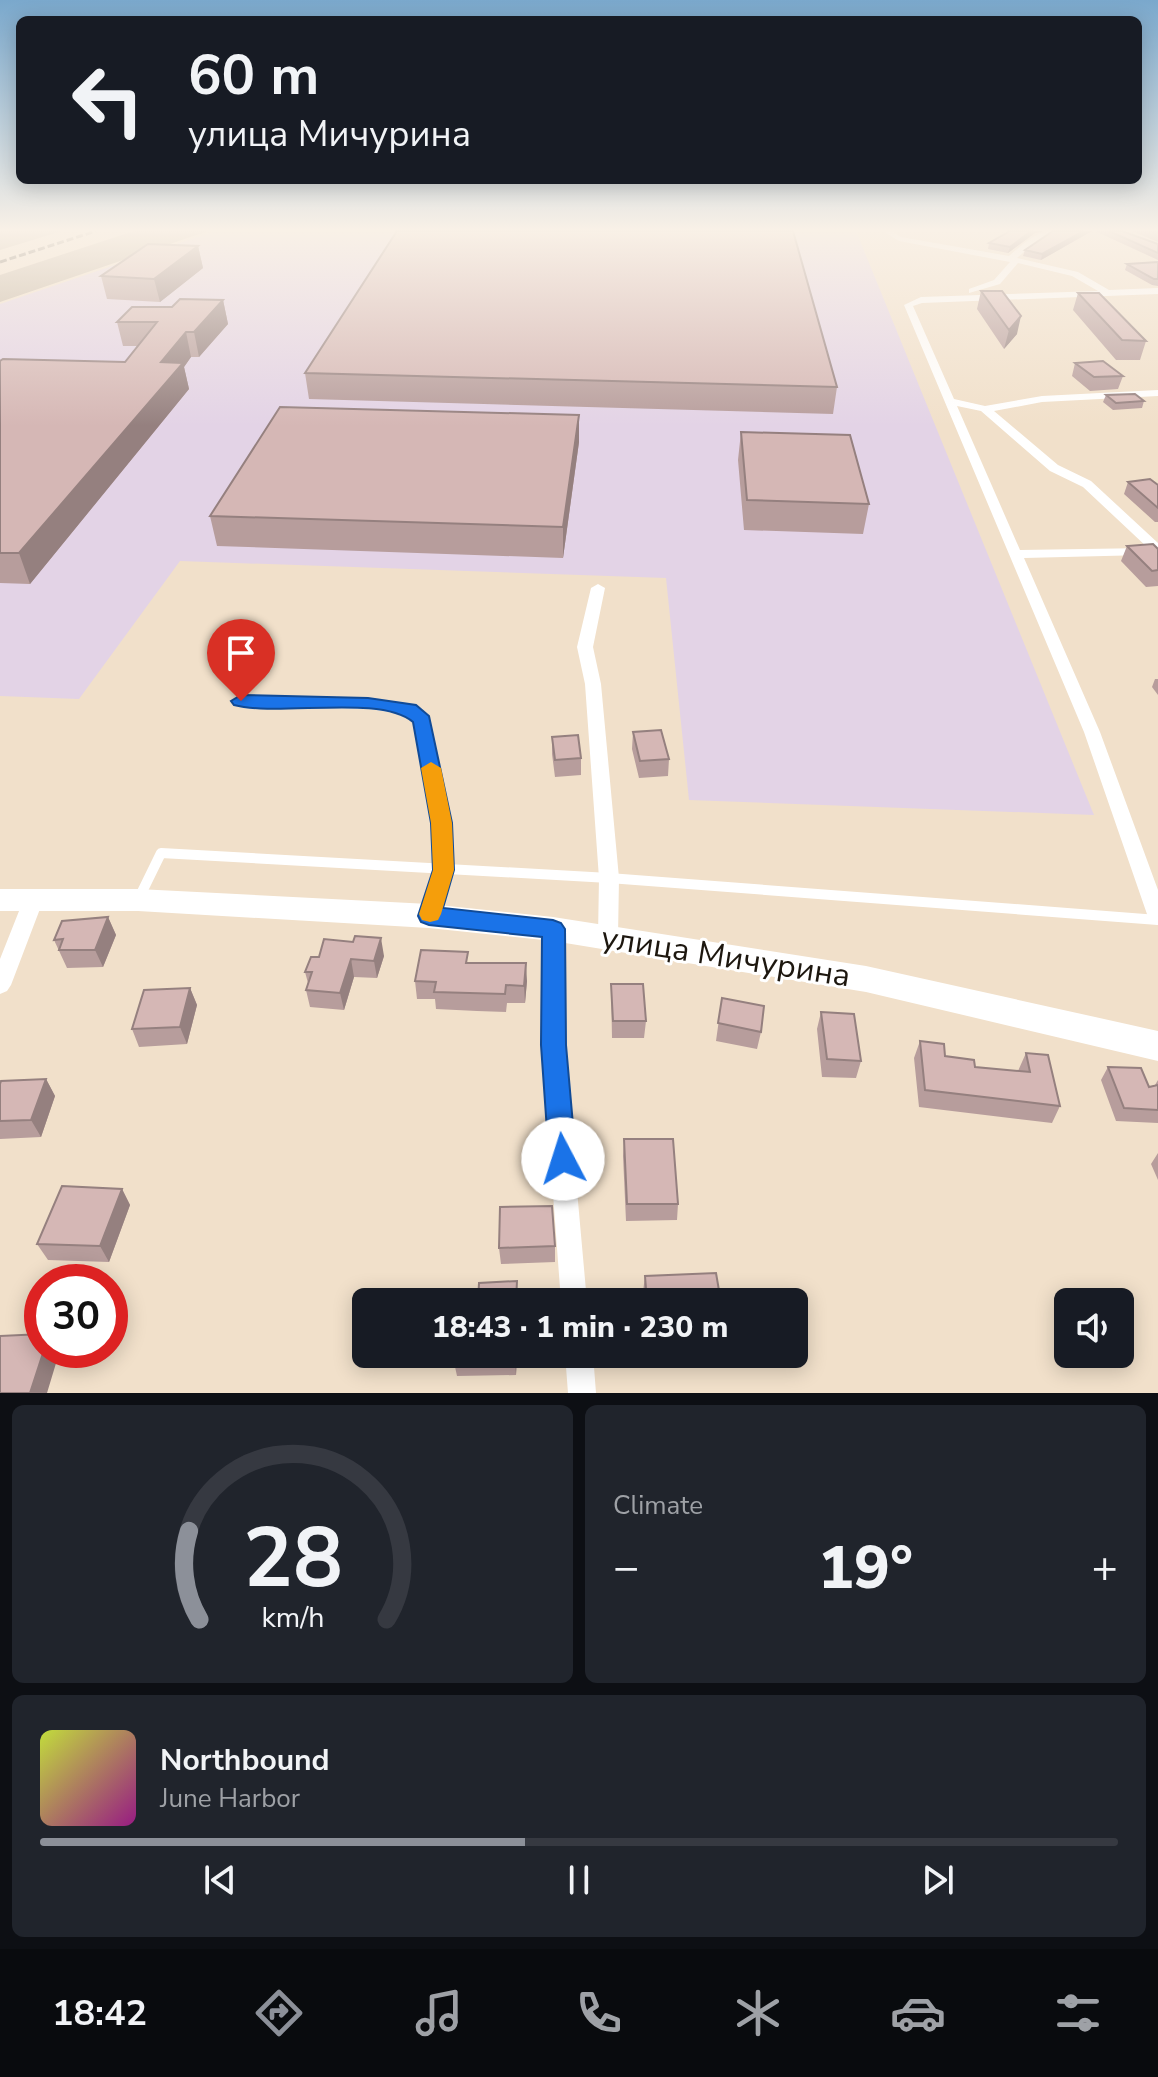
<!DOCTYPE html>
<meta charset="utf-8">
<style>
:root{--surface:#171b24;--page:#20242c;--text:#f1f3f6;--muted:#9ea1a6;--line:#363941;--accent:#8c9099}
body{margin:0;font-family:"Nunito Sans",sans-serif;background:var(--page);color:var(--text);height:100vh;display:flex;flex-direction:column;font-size:30px;white-space:nowrap}
*{box-sizing:border-box;margin:0}
p{font-size:26px;color:var(--muted)}
.icon{flex:none;width:44px;height:44px;fill:none;stroke:currentColor;stroke-width:2;stroke-linecap:round;stroke-linejoin:round}
.map{position:relative;height:1393px;overflow:hidden}
.panel{display:flex;flex-direction:column;gap:12px;padding:12px;background:#0d0f14;flex:1}
.panel>*{flex:none}
.banner{position:absolute;left:16px;top:16px;width:1126px;height:168px;border-radius:12px;box-shadow:0 4px 20px #0003;background:#171b24;color:var(--text);overflow:hidden}
.tools{position:absolute;left:1054px;top:1288px;display:grid;gap:16px}
.tools a{display:grid;place-items:center;width:80px;height:80px;border-radius:12px;background:var(--surface);box-shadow:0 4px 20px #0003;font-size:40px}
.speed{position:absolute;left:24px;top:1264px;display:flex;gap:16px;font-size:40px;font-weight:700;text-align:center}
.speed>*{display:grid;place-content:center;width:104px;height:104px;border-radius:50%;background:var(--surface);box-shadow:0 4px 20px #0003;line-height:1}
.speed .limit{border:12px solid #d22;background:#fff;color:#111}
.pin{position:absolute;display:grid;place-items:center;width:68px;height:68px;color:#fff;margin:-82px -34px;border-radius:50% 50% 50% 0;rotate:-45deg;box-shadow:0 0 8px #0007}
.pin .icon{rotate:45deg}
.me{position:absolute;width:88px;margin:-44px;rotate:355deg;stroke-linejoin:round;filter:drop-shadow(0 0 6px #0008)}
.turn{display:flex;align-items:center;gap:28px;height:168px;padding:0 40px;font-size:36px}
.turn .icon{width:104px;height:104px;stroke-width:2.5}
.turn b{display:block;font-size:56px;line-height:68px}
.big{font-size:60px;font-weight:800;line-height:1.1}
.panel .card{flex:1;display:flex;flex-direction:column;justify-content:center;gap:12px;min-width:0;padding:0 28px;border-radius:12px;background:var(--page)}
.panel .dial{align-items:center;gap:0}
.dial svg{height:208px;overflow:visible;fill:none;stroke:var(--line);stroke-width:7;stroke-linecap:round;text-anchor:middle}
.dial text{fill:var(--text);stroke:none}
.song{display:flex;align-items:center;gap:24px}
.cover{width:96px;height:96px;border-radius:12px;background:linear-gradient(135deg,hsl(70 70% 55%),hsl(310 70% 35%))}
.played{height:8px;border-radius:4px;background:linear-gradient(90deg,var(--accent) 45%,var(--line) 45%)}
.keys{display:flex;justify-content:space-around;direction:ltr}
.heat{display:flex;justify-content:space-between;align-items:center;font-size:44px;direction:ltr}
.panel .tiles{flex:1;display:grid;gap:12px;grid-template-columns:1fr 1fr}
.card:last-child{grid-column:span 2}
.trip{position:absolute;left:352px;top:1288px;width:456px;height:80px;border-radius:12px;background:var(--surface);box-shadow:0 4px 20px #0003;font-weight:800;line-height:80px;text-align:center}
.tabs{display:flex;height:128px;justify-content:space-around;align-items:center;background:#090b0e;color:var(--muted)}
.tabs .icon{width:56px;height:56px}
.tabs .active{color:var(--accent)}
.tabs b{font-size:36px;color:var(--text)}
.map>svg:first-child{display:block}
</style>
<div class="map">
<svg width="1158" height="1393" viewBox="0 0 1158 1393">
<rect width="100%" height="100%" fill="#f1e0ca"/>
<path fill="#e3d3e6" d="M215,231H856L1094,815L689,800L666,578L180,561L79,699L0,696V304Z"/>
<path fill="#c0b19e" d="M0,231H62L0,250Z
M134,231H208L0,302V275Z"/>
<g fill="none" stroke-linecap="round" stroke-linejoin="round">
<path stroke="#fff" stroke-width="10" d="M140,896L161,853L609,878L1158,920"/>
<path fill="#fff" fill-rule="evenodd" d="M883,231H892L901,237L1009,256C1023,244 1036,231 1055,231L1032,245L1017,258L1078,272L1109,290L1158,288V294L922,303L913,306L954,399L985,406L1042,396L1158,390V396L1042,402L994,411L1058,465L1091,481L1158,543V554L1152,551L1145,555L1024,558L1100,732L1158,890V925L1151,923L1148,917L1084,732L904,305L921,297L1098,291L1072,276L1018,263L1000,284L969,293V289L994,280L1010,262L899,241ZM957,406L981,411L1050,471L1083,487L1148,548L1020,550Z
M598,584L605,588L593,647L601,684L619,878L618,936L615,942L608,944L601,942L598,936L599,878L585,684L577,647L591,588Z
M241,696L368,699L415,705L428,716L450,823L453,870L436,922L429,924L422,922L419,916L433,870L432,823L414,722L404,714L368,709L235,705L233,701Z
M33,893L40,896L43,901L11,985L7,991L0,994V959L23,901L26,896Z
M553,921L560,923L563,929L564,1045L587,1302H561L542,1045L543,929L546,923Z
M565,1354H593L596,1393H568Z"/>
<path fill="#fff" fill-rule="evenodd" d="M0,889H138L429,904L553,917L866,966L1158,1031V1061L866,992L553,941L429,928L138,911H0Z"/>
<path stroke="#5d5347" stroke-width="3" stroke-dasharray="7 3" stroke-linecap="butt" d="M0,262L96,231"/>
</g>
<path fill="#b79d9c" d="M1010,231H1044L1035,233L1008,253L988,249L989,243Z
M1053,231H1092L1041,260L1023,256L1025,250Z
M1095,231H1122L1158,244V260Z
M1132,231H1158V242Z
M198,246L203,268L160,302L107,299L101,276Z
M1158,262V286L1152,285L1125,270L1127,264Z
M981,291L1017,334L1004,349L977,309Z
M1078,293L1146,341L1140,360H1116L1073,310Z
M223,300L228,324L199,357H191L184,367L189,389L30,584L0,583V361L125,362L137,346H123L117,322L172,307Z
M1075,363L1123,376L1118,389L1090,391L1072,376Z
M305,373L837,387L833,414L309,399Z
M1106,395L1144,401L1142,408L1113,410L1103,402Z
M741,432L869,504L863,534L744,530L738,460Z
M579,442L563,558L217,546L210,516Z
M1128,482L1158,485V522H1155L1124,494Z
M1127,546L1158,549V586L1146,587L1121,561Z
M1155,679H1158V695L1152,687Z
M633,732L669,759L668,776L639,778L632,749Z
M552,737L581,758V775L555,777L552,754Z
M108,917L116,935L103,967L67,968L54,940Z
M353,942L384,956L377,978L354,977L344,1010L310,1007L306,990L308,983L305,972L319,957Z
M469,963L527,981L525,1003H507L506,1012L477,1011L436,1009L435,999H417L415,981Z
M611,984L646,1021L644,1038H612Z
M190,988L197,1005L187,1044L139,1047L132,1029Z
M722,998L761,1032L757,1049L716,1041Z
M821,1012L861,1061L856,1078L822,1077L817,1029Z
M920,1041L945,1056L975,1067L1018,1071L1026,1053L1060,1106L1052,1123L919,1107L914,1058Z
M1108,1067L1149,1087L1155,1085L1158,1080V1123L1116,1121L1101,1080Z
M46,1079L55,1096L41,1137L0,1139V1084Z
M624,1139L678,1204L677,1220L626,1221L623,1156Z
M1158,1153V1180L1151,1164Z
M122,1189L130,1205L109,1262L48,1260L37,1244Z
M555,1246V1262L501,1264L499,1248Z
M645,1276L721,1302H644L643,1292Z
M517,1354L516,1375L457,1376L454,1362Z
M648,1354H687L685,1366L650,1368Z"/>
<path fill="#95807f" d="M1031,231H1044L1035,233L1008,253L1010,247Z
M1084,231H1092L1041,260L1042,254Z
M198,246L203,268L160,302L154,279Z
M223,300L228,324L199,357L194,332Z
M1021,316L1017,334L1004,349L1009,330Z
M186,332L191,357L184,367L189,389L30,584L19,553L161,362Z
M579,415V442L563,558V527Z
M108,917L116,935L103,967L95,950Z
M381,938L384,956L377,978L374,961Z
M351,959L354,977L344,1010L340,993Z
M526,963L527,981L525,1003L524,986Z
M190,988L197,1005L187,1044L180,1027Z
M46,1079L55,1096L41,1137L31,1120Z
M122,1189L130,1205L109,1262L100,1246Z
M44,1350H60L47,1393H30Z
M515,1354H517L516,1375L515,1361Z"/>
<path fill="#d5b7b5" stroke="#95807f" stroke-width="2" d="M397,231H793L837,387L305,373Z
M1010,231H1031L1010,247L989,243Z
M1053,231H1084L1042,254L1025,250Z
M1109,231H1122L1158,244V253Z
M148,244L198,246L154,279L101,276Z
M1158,262V279H1154L1127,264Z
M981,291H1002L1021,316L1009,330Z
M1078,293H1099L1146,341L1122,340Z
M180,299L223,300L194,332H186L161,362L183,363L19,553H0V361L3,359L125,362L157,322H117L132,307H172Z
M1103,361L1123,376L1094,377L1075,363Z
M1135,394L1144,401L1116,403L1106,395Z
M280,407L579,415L563,527L210,516Z
M741,432L850,435L869,504L747,500Z
M1150,479L1158,485V508L1128,482Z
M1153,544L1158,549V570L1152,571L1127,546Z
M661,730L669,759L640,761L633,732Z
M578,735L581,758L555,760L552,737Z
M108,917L95,950H59L63,939L54,940L62,921Z
M355,936L381,938L374,961L351,959L340,993L306,990L312,972H305L311,957H319L324,939L353,942Z
M421,950L468,952L466,963H526L524,986L506,985L505,994L434,992L436,982L415,981Z
M611,984H643L646,1021H613Z
M190,988L180,1027L132,1029L144,990Z
M722,998L764,1006L761,1032L718,1023Z
M821,1012L854,1014L861,1061L827,1059Z
M920,1041L944,1044L945,1056L974,1060L975,1067L1030,1072L1026,1053L1048,1055L1060,1106L925,1090Z
M1108,1067L1141,1068L1149,1087L1158,1085V1110L1124,1108Z
M46,1079L31,1120L0,1121V1084L1,1081Z
M624,1139H673L678,1204H627Z
M62,1186L122,1189L100,1246L37,1244Z
M552,1206L555,1246L499,1248L500,1207Z
M716,1273L721,1302H647L645,1276Z
M517,1281L516,1302H478L479,1283Z
M42,1334V1350H44L30,1393H0V1336Z
M455,1354H515V1361L454,1362Z"/>
<linearGradient id="sky" x2="0" y2="1"><stop stop-color="#7aa8cc"/><stop offset="0.54" stop-color="#f9f1e7"/><stop offset="1" stop-color="#f9f1e7" stop-opacity="0"/></linearGradient>
<rect width="1158" height="426" fill="url(#sky)"/>
<path fill="#1a73e8" stroke="#114b97" stroke-width="2" d="M241,695L368,698L416,705L429,716L452,823L454,870L443,908L553,920L561,923L565,929L566,1045L576,1159L572,1168L563,1172L553,1168L549,1159L541,1045L542,937L429,925L421,922L418,916L433,870L431,823L413,722C380,694 279,717 234,705L231,701Z"/>
<path fill="#f59e0b" d="M431,762L441,768L452,823L454,870L441,914L438,920L430,922L422,920L419,914L433,870L431,823L421,768Z"/>
<g text-anchor="middle" stroke-width="6" stroke-linejoin="round" paint-order="stroke">
<g font-size="32" fill="#1d170f" stroke="#fff">
<text transform="translate(726 956) rotate(9)" y="11">улица Мичурина</text>
</g>
</g>
</svg>
<div class="tools">
<a><svg class="icon" aria-label="sound" viewBox="0 0 24 24"><path d="M4 9h4l5-4v14l-5-4H4zM17 9q2 3 0 6"/></svg></a>
</div>
<div class="speed"><div class="limit">30</div></div>
<div class="pin" style="left:241px;top:701px;background:#d93025"><svg class="icon" aria-label="arrive" viewBox="0 0 24 24"><path d="M6 21V4h12l-3 4 3 4H6"/></svg></div>
<svg class="me" style="left:563px;top:1159px" viewBox="-20 -20 40 40"><circle r="19" fill="#fff"/><path d="M0-13L10 11 0 6-10 11z" fill="#1a73e8"/></svg>
<div class="trip">18:43 · 1 min · 230 m</div>
<div class="banner">
<div class="turn"><svg class="icon" aria-label="left" viewBox="0 0 24 24"><path d="M17 20v-9H6M10 6l-5 5 5 5"/></svg><div><b>60 m</b>улица Мичурина</div></div>
</div>
</div>
<section class="panel">
<div class="tiles">
<div class="card dial"><svg viewBox="0 0 100 80">
<path d="M14 69A42 42 0 1 1 86 69"/>
<path d="M14 69A42 42 0 0 1 10 35" stroke="#8c9099"/>
<text x="50" y="56" font-size="32" font-weight="700">28</text>
<text x="50" y="72" font-size="11">km/h</text>
</svg></div>
<div class="card"><p>Climate</p>
<div class="heat"><a>−</a><b class="big">19°</b><a>+</a></div>
</div>
<div class="card">
<div class="song"><i class="cover"></i><div><b>Northbound</b><p>June Harbor</p></div></div>
<div class="played"></div>
<div class="keys"><svg class="icon" aria-label="previous" viewBox="0 0 24 24"><path d="M18 5L8 12l10 7zM5 5v14"/></svg><svg class="icon" aria-label="pause" viewBox="0 0 24 24"><path d="M8 5v14M16 5v14"/></svg><svg class="icon" aria-label="next" viewBox="0 0 24 24"><path d="M6 5l10 7-10 7zM19 5v14"/></svg></div>
</div>
</div>
</section>
<nav class="tabs">
<b>18:42</b>
<svg class="icon active" aria-label="directions" viewBox="0 0 24 24"><path d="M12 3l9 9-9 9-9-9zM9 14v-3h6M13 9l2 2-2 2"/></svg>
<svg class="icon" aria-label="music" viewBox="0 0 24 24"><path d="M9 18V5l10-2v13"/><circle cx="6" cy="18" r="3"/><circle cx="16" cy="16" r="3"/></svg>
<svg class="icon" aria-label="phone" viewBox="0 0 24 24"><path d="M5 4h4l2 5-3 2q2 4 5 5l2-3 5 2v4C11 20 4 13 5 4z"/></svg>
<svg class="icon" aria-label="climate" viewBox="0 0 24 24"><path d="M12 3v18M4 7l16 10M4 17L20 7"/></svg>
<svg class="icon" aria-label="car" viewBox="0 0 24 24"><path d="M5 17H2v-5l4-1 3-4h7l3 4 3 1v5h-3M9 17h6M6 11h13"/><circle cx="7" cy="17" r="2"/><circle cx="17" cy="17" r="2"/></svg>
<svg class="icon" aria-label="filters" viewBox="0 0 24 24"><path d="M4 7h16M4 17h16"/><circle cx="9" cy="7" r="2"/><circle cx="15" cy="17" r="2"/></svg>
</nav>
